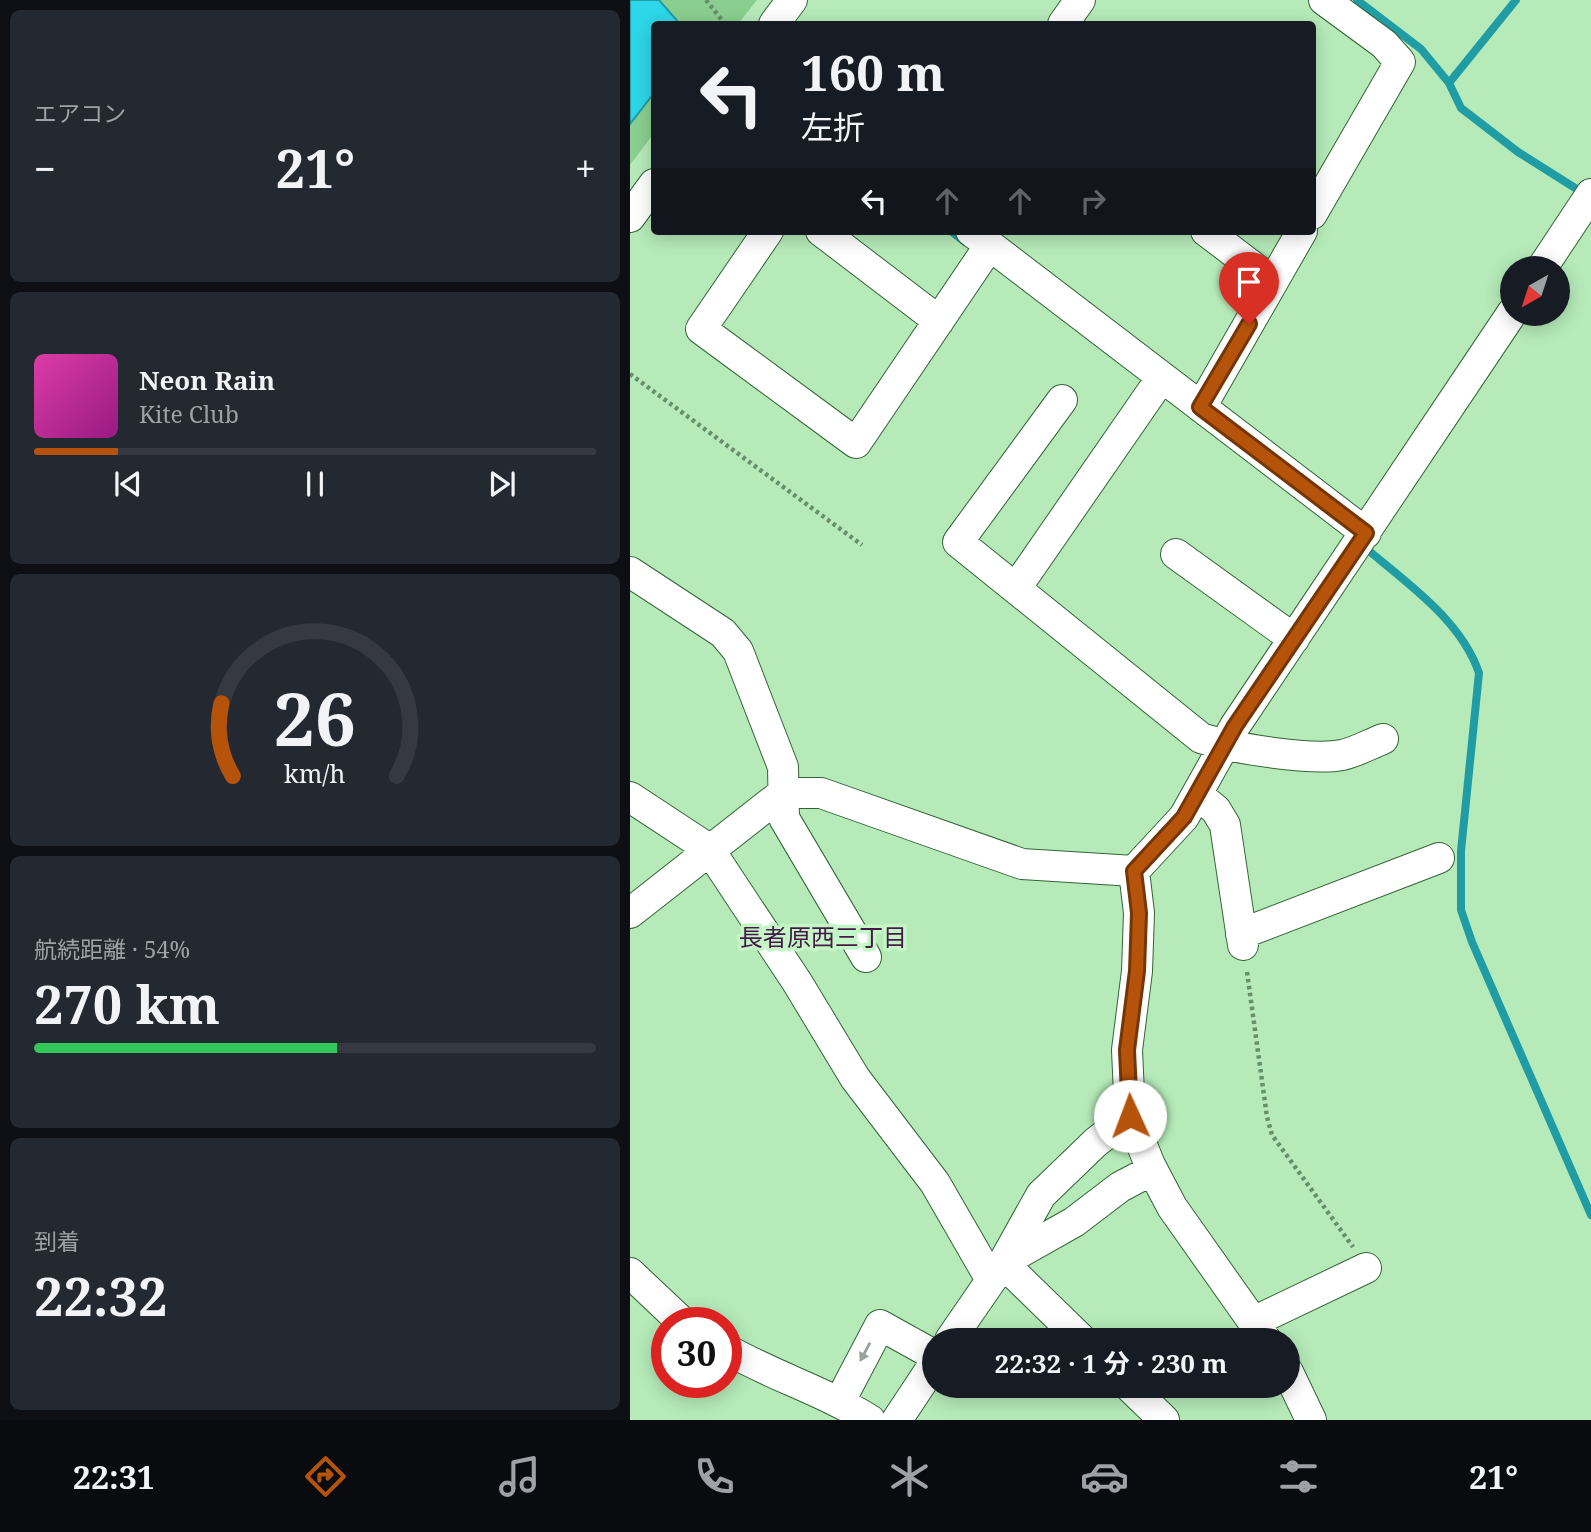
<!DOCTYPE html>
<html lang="ja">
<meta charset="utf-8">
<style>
:root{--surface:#171b24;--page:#242831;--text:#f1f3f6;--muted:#9ea1a6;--line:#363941;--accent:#b45309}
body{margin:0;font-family:"Noto Serif","Noto Sans JP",serif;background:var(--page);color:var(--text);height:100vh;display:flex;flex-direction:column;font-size:26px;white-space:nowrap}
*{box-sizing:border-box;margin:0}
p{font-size:23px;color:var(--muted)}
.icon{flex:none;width:38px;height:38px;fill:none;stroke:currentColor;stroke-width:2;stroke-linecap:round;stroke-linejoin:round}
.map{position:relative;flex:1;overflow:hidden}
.sheet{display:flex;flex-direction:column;gap:10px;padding:10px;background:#0d0f14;width:630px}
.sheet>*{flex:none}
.top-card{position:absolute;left:21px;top:21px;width:665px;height:214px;border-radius:7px;box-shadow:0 4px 18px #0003;background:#171b24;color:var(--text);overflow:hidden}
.needle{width:46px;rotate:219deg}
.tools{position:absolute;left:870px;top:256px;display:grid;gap:14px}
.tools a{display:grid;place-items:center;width:70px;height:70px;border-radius:50%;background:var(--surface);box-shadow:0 4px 18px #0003;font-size:35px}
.speed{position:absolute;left:21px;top:1307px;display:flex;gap:14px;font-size:35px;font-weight:700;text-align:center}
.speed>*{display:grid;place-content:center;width:91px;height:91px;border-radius:50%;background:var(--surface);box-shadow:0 4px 18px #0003;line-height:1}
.speed .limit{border:10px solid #d22;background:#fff;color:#111}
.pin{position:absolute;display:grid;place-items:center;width:60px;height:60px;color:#fff;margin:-72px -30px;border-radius:50% 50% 50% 0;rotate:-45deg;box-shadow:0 0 7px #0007}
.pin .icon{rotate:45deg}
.me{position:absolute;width:77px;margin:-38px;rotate:358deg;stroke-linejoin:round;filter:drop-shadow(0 0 5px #0008)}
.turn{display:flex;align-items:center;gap:24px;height:147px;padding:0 35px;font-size:32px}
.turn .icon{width:91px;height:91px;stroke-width:2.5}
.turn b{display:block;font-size:49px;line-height:60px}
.lanes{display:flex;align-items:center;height:66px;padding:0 35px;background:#0003;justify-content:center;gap:35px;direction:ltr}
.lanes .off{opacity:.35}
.big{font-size:52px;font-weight:700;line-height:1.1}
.sheet .tile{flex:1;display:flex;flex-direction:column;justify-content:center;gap:10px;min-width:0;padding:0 24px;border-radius:10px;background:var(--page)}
.sheet .dial{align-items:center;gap:0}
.dial svg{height:182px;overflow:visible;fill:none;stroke:var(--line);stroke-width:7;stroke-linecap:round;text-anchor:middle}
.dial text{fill:var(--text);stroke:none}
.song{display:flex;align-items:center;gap:21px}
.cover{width:84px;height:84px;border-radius:10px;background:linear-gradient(135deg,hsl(320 70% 55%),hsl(310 70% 35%))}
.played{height:7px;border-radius:4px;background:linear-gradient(90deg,var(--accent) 15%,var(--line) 15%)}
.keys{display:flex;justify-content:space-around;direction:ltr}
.heat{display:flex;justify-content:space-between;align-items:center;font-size:38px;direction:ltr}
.charge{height:10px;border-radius:5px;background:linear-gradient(90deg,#34c759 54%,var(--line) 0)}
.trip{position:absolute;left:292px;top:1328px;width:378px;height:70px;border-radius:35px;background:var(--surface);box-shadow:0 4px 18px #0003;font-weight:700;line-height:70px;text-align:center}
.tabs{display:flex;height:112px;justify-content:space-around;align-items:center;background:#090b0e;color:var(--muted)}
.tabs .icon{width:49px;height:49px}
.tabs .active{color:var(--accent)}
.tabs b{font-size:32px;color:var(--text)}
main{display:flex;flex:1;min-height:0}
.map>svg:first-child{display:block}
</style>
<main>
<section class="sheet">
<div class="tile"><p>エアコン</p>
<div class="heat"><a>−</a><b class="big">21°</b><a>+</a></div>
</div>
<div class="tile">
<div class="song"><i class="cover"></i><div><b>Neon Rain</b><p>Kite Club</p></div></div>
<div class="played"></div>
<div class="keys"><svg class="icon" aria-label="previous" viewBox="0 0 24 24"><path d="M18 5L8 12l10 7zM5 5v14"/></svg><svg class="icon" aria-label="pause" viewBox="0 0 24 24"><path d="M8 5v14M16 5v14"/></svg><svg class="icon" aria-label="next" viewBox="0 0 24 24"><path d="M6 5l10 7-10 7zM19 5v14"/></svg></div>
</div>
<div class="tile dial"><svg viewBox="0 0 100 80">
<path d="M14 69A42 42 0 1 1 86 69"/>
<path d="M14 69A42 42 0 0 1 9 37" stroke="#b45309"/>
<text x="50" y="56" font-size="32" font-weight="700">26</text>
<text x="50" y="72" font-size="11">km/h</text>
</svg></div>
<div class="tile"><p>航続距離 · 54%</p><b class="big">270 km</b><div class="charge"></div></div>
<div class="tile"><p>到着</p><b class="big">22:32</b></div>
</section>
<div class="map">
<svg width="961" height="1420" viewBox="0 0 961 1420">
<rect width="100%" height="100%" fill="#b6ebb9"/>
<path fill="#8bcf90" d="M0,0H127L108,24H24V133L0,165Z"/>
<path fill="#2dd7e9" stroke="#209ca4" stroke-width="2" d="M0,0H29L50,24H24V93L0,124Z"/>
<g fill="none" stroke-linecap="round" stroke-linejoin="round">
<path stroke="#209ca4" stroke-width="8" d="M727,0L791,49L819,83L831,108L888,152L953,193
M819,83L886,0
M321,231L335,242
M732,545C774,581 831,619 849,673L831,851V910L842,942L961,1215"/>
<defs>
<path id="minor" d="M144,24L162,0
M433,24L450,0
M682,214L770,62L754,44L694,0
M0,217L24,184
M138,231L71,329L226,443L360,245
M191,231L309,321
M341,231L736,533
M576,231L643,282
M912,268L961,194
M432,400L328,542L571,738C601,748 681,761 712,755C726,752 740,744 753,739
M571,407L672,231
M546,554L664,639
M0,572L93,633L108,651L153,767L154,818L236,957
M386,588L532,377
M567,794L586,810L595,825L613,945
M0,797L79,849L167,982L225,1078L305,1183L361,1280
M0,913L153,793H191L392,864L504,871
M611,934L809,858
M500,1116L520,1165L542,1207L636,1340
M373,1262L444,1222L490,1187L522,1170
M373,1263L452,1340
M0,1273L53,1323
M623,1322L736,1268
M320,1340L373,1263L411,1195L466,1142L500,1116L497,1050L507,971L509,913L504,871L554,817L605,726L882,313
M96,1349C143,1376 194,1391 240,1420
M658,1372L681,1420
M499,1386L534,1420
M210,1401L250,1325L304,1355
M267,1420L304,1364"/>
</defs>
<use href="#minor" stroke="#336337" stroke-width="32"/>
<path stroke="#688e6b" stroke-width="4.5" stroke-dasharray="3.5 3.5" stroke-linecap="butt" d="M76,0L95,24
M0,374L232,545
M617,972L637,1117L642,1135L723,1247"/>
<use href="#minor" stroke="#fff" stroke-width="30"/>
</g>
<defs><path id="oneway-solid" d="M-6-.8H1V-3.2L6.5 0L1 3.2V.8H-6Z" transform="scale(1.75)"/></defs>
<use fill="#99a09a" href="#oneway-solid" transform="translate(235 1352) rotate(118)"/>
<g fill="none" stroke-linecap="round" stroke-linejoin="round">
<defs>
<path id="route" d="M500,1116L497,1050L507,971L509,913L504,871L554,817L605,726L736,533L570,407L619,324"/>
</defs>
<use href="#route" stroke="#753606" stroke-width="18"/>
<use href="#route" stroke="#b45309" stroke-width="12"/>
</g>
<g text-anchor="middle" stroke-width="7" stroke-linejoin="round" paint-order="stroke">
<g font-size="24" fill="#461748" stroke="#c3f8c6">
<text x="193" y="946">長者原西三丁目</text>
</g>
</g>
</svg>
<div class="tools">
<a><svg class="needle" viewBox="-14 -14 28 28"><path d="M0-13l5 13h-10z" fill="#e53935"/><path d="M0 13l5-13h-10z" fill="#9ea1a6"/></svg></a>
</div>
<div class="speed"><div class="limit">30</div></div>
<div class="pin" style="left:619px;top:324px;background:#d93025"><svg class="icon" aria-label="arrive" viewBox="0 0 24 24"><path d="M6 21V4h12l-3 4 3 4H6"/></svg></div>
<svg class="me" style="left:500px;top:1116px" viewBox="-20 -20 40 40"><circle r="19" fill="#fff"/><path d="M0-13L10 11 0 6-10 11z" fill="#b45309"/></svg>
<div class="trip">22:32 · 1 分 · 230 m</div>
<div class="top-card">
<div class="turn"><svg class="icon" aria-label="left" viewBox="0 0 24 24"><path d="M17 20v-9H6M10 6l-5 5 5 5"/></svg><div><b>160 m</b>左折</div></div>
<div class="lanes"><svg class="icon" aria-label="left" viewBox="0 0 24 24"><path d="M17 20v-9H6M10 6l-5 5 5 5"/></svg><svg class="icon off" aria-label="ahead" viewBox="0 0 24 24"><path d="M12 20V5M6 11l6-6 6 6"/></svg><svg class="icon off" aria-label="ahead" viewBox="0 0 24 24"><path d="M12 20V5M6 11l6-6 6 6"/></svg><svg class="icon off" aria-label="right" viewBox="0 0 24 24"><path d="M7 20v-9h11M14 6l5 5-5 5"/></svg></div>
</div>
</div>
</main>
<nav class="tabs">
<b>22:31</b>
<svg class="icon active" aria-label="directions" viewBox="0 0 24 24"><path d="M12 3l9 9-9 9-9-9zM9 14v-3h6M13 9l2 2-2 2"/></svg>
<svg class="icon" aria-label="music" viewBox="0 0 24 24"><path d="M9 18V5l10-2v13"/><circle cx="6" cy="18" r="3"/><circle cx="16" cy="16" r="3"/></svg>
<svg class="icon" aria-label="phone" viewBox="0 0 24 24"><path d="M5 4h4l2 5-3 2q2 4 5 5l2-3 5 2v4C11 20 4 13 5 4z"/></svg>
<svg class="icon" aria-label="climate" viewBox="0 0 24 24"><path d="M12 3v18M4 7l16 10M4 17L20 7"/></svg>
<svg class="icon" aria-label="car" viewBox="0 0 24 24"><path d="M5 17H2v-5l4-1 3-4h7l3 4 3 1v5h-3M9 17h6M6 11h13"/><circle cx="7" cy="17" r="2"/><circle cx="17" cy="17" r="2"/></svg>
<svg class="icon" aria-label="filters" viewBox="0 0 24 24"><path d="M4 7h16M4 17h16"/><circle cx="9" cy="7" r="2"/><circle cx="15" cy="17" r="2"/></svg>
<b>21°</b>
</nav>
